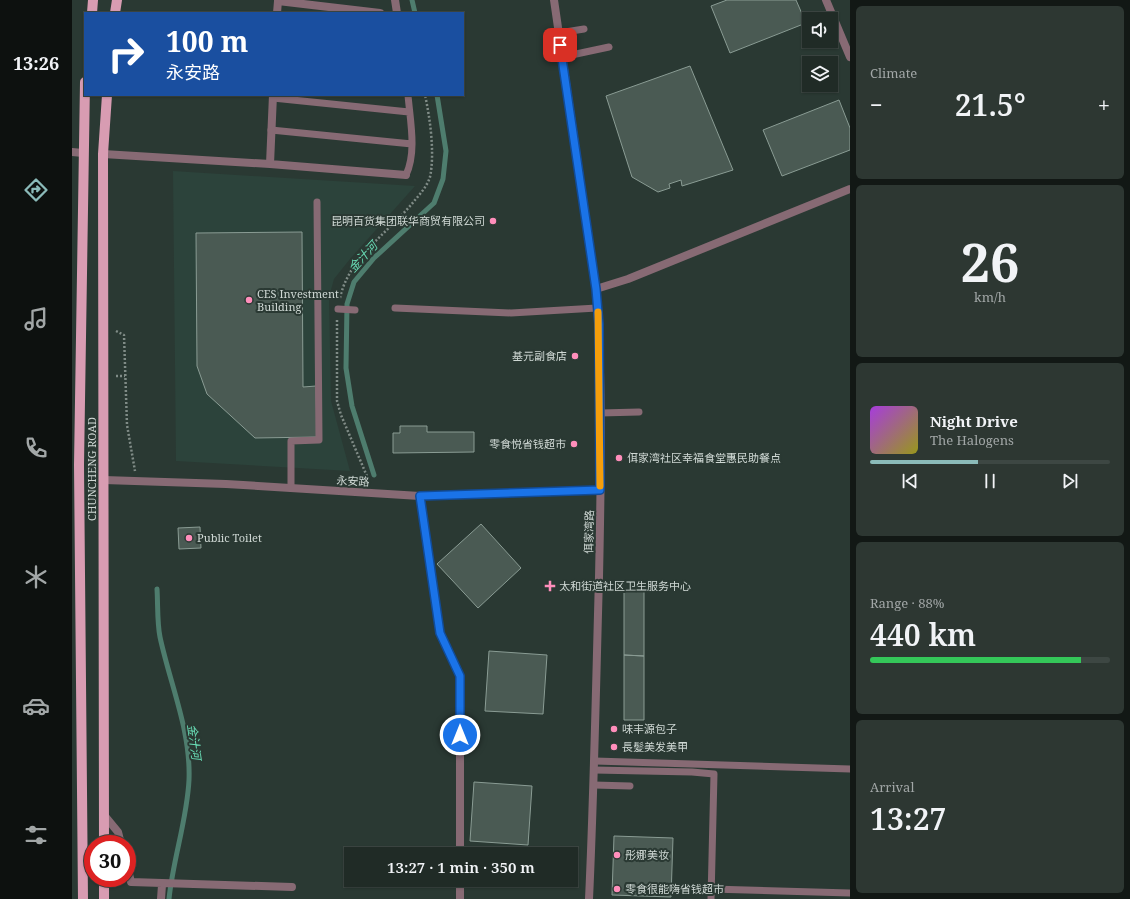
<!DOCTYPE html>
<meta charset="utf-8">
<style>
:root{--surface:#202b26;--page:#2d3732;--text:#f1f3f6;--muted:#a2a7a7;--line:#3d4743;--accent:#8bbbb9}
body{margin:0;font-family:"Noto Serif","Noto Sans SC",serif;background:var(--page);color:var(--text);height:100vh;display:flex;flex-direction:column;font-size:15px;white-space:nowrap}
*{box-sizing:border-box;margin:0}
p{font-size:13px;color:var(--muted)}
.icon{flex:none;width:22px;height:22px;fill:none;stroke:currentColor;stroke-width:2;stroke-linecap:round;stroke-linejoin:round}
.map{position:relative;flex:1;overflow:hidden}
.sheet{display:flex;flex-direction:column;gap:6px;padding:6px;background:#121815;width:280px}
.sheet>*{flex:none}
.top-card{position:absolute;left:12px;top:12px;width:380px;height:84px;border-radius:0px;box-shadow:0 1px 3px #0004,0 0 0 1px var(--line);background:#1a4fa0;color:#fff;overflow:hidden}
.tools{position:absolute;left:730px;top:12px;display:grid;gap:8px}
.tools a{display:grid;place-items:center;width:36px;height:36px;border-radius:0px;background:var(--surface);box-shadow:0 1px 3px #0004,0 0 0 1px var(--line);font-size:20px}
.speed{position:absolute;left:12px;top:835px;display:flex;gap:8px;font-size:20px;font-weight:700;text-align:center}
.speed>*{display:grid;place-content:center;width:52px;height:52px;border-radius:50%;background:var(--surface);box-shadow:0 1px 3px #0004,0 0 0 1px var(--line);line-height:1}
.speed .limit{border:6px solid #d22;background:#fff;color:#111}
.pin{position:absolute;display:grid;place-items:center;width:34px;height:34px;color:#fff;margin:-17px;border-radius:8px;box-shadow:0 2px 6px #0006}
.me{position:absolute;width:44px;margin:-22px;rotate:0deg;stroke-linejoin:round;filter:drop-shadow(0 0 3px #0008)}
.turn{display:flex;align-items:center;gap:14px;height:84px;padding:0 16px;font-size:18px}
.turn .icon{width:52px;height:52px;stroke-width:2.5}
.turn b{display:block;font-size:28px;line-height:34px}
.big{font-size:30px;font-weight:600;line-height:1.1}
.sheet .widget{flex:1;display:flex;flex-direction:column;justify-content:center;gap:6px;min-width:0;padding:0 14px;border-radius:6px;background:var(--page)}
.sheet .dial{align-items:center;gap:0}
.dial b{font-size:52px;line-height:1}
.song{display:flex;align-items:center;gap:12px}
.cover{width:48px;height:48px;border-radius:6px;background:linear-gradient(135deg,hsl(280 70% 55%),hsl(60 70% 35%))}
.played{height:4px;border-radius:2px;background:linear-gradient(90deg,var(--accent) 45%,var(--line) 45%)}
.keys{display:flex;justify-content:space-around;direction:ltr}
.heat{display:flex;justify-content:space-between;align-items:center;font-size:22px;direction:ltr}
.charge{height:6px;border-radius:3px;background:linear-gradient(90deg,#34c759 88%,var(--line) 0)}
.trip{position:absolute;left:272px;top:847px;width:234px;height:40px;border-radius:0px;background:var(--surface);box-shadow:0 1px 3px #0004,0 0 0 1px var(--line);font-weight:600;line-height:40px;text-align:center}
main{display:flex;flex:1;min-height:0}
.tab-bar{display:flex;flex-direction:column;width:72px;justify-content:space-around;align-items:center;background:#0d110f;color:var(--muted)}
.tab-bar .icon{width:28px;height:28px}
.tab-bar .on{color:var(--accent)}
.tab-bar b{font-size:18px;color:var(--text)}
.map>svg:first-child{display:block}
</style>
<main>
<nav class="tab-bar">
<b>13:26</b>
<svg class="icon on" aria-label="directions" viewBox="0 0 24 24"><path d="M12 3l9 9-9 9-9-9zM9 14v-3h6M13 9l2 2-2 2"/></svg>
<svg class="icon" aria-label="music" viewBox="0 0 24 24"><path d="M9 18V5l10-2v13"/><circle cx="6" cy="18" r="3"/><circle cx="16" cy="16" r="3"/></svg>
<svg class="icon" aria-label="phone" viewBox="0 0 24 24"><path d="M5 4h4l2 5-3 2q2 4 5 5l2-3 5 2v4C11 20 4 13 5 4z"/></svg>
<svg class="icon" aria-label="climate" viewBox="0 0 24 24"><path d="M12 3v18M4 7l16 10M4 17L20 7"/></svg>
<svg class="icon" aria-label="car" viewBox="0 0 24 24"><path d="M5 17H2v-5l4-1 3-4h7l3 4 3 1v5h-3M9 17h6M6 11h13"/><circle cx="7" cy="17" r="2"/><circle cx="17" cy="17" r="2"/></svg>
<svg class="icon" aria-label="filters" viewBox="0 0 24 24"><path d="M4 7h16M4 17h16"/><circle cx="9" cy="7" r="2"/><circle cx="15" cy="17" r="2"/></svg>
</nav>
<div class="map">
<svg width="778" height="899" viewBox="0 0 778 899">
<rect width="100%" height="100%" fill="#2a3933"/>
<path fill="#2c433b" d="M101,171L343,186L278,259L262,279L257,297L259,401L278,471L104,461Z"/>
<g fill="none" stroke-linecap="round" stroke-linejoin="round">
<path stroke="#4e7d6e" stroke-width="5" d="M340,0L343,13
M302,475L280,406L274,368L275,304L282,282L302,258L362,203L371,179L374,151L365,95
M85,589C86,605 85,622 88,637C98,684 119,731 117,780C115,820 101,859 97,899"/>
</g>
<path fill="#4a5a53" stroke="#8a9c94" d="M655,0H724L734,23L658,53L639,6Z
M618,66L661,170L610,186L609,180L597,184L598,188L586,192L560,177L534,96Z
M767,100L778,128V150L710,176L691,130Z
M230,232L231,387L244,386L245,437L183,438L135,394L125,366L124,233Z
M328,426H355V432H402V452L321,453V433H328Z
M409,524L449,568L406,608L365,564Z
M128,527L129,548L107,549L106,528Z
M552,591H572V656L552,655Z
M417,651L475,655L471,714L413,711Z
M552,655L572,656V720H552Z
M402,782L460,786L456,845L398,841Z
M542,836L601,838L599,897L540,895Z"/>
<g fill="none" stroke-linecap="round" stroke-linejoin="round">
<path stroke="#808c87" stroke-width="2.5" stroke-dasharray="2 2" stroke-linecap="butt" d="M268,298C277,256 318,232 343,200C349,193 355,186 358,177C363,153 358,118 353,95
M265,320V401L269,415L297,481
M44,331L52,335L55,425L63,471
M44,376H53"/>
<path stroke="#876a74" stroke-width="7" d="M487,33L512,29
M490,57L537,47
M201,98L337,112
M199,130L340,144
M334,175C345,152 338,120 336,95
M323,308L439,313L525,308
M266,309L283,310
M528,413L567,412
M219,488V441L247,440L245,202
M523,761L778,769
M522,770L620,772L642,774L639,899
M522,785L558,786
M639,889L778,893"/>
<path stroke="#876a74" stroke-width="8" d="M323,0L325,13
M482,0L524,289C531,384 529,481 527,577C524,684 522,792 517,899
M754,0L778,57
M205,13L206,1L308,13
M0,152L11,153
M31,154L198,164L201,95
M198,164L334,175
M524,289L556,279L778,189
M32,480L154,484L348,496L528,490
M348,496L368,633L388,676V854
M32,815L46,832L49,844
M55,866L59,882L220,887
M388,880V899
M89,899L90,885"/>
<path stroke="#d89cb2" stroke-width="10" d="M20,13L21,0
M43,13L45,0
M32,844L31,154L35,95
M32,878V899
M11,899L7,465L13,82"/>
</g>
<g fill="none" stroke-linecap="round" stroke-linejoin="round">
<defs>
<path id="route" d="M388,735V676L368,633L348,496L528,490L527,324L524,289L488,45"/>
</defs>
<use href="#route" stroke="#114b97" stroke-width="10"/>
<use href="#route" stroke="#1a73e8" stroke-width="7"/>
<path stroke="#f59e0b" stroke-width="7" d="M526,312L528,486"/>
</g>
<g fill="#ff8ebb" stroke="#2a3933" stroke-width="1.5">
<circle cx="421" cy="221" r="4"/>
<circle cx="177" cy="300" r="4"/>
<circle cx="503" cy="356" r="4"/>
<circle cx="502" cy="444" r="4"/>
<circle cx="547" cy="458" r="4"/>
<circle cx="117" cy="538" r="4"/>
<path d="M476 580h4v4h4v4h-4v4h-4v-4h-4v-4h4z"/>
<circle cx="542" cy="729" r="4"/>
<circle cx="542" cy="747" r="4"/>
<circle cx="545" cy="855" r="4"/>
<circle cx="545" cy="889" r="4"/>
</g>
<g text-anchor="middle" stroke-width="4" stroke-linejoin="round" paint-order="stroke">
<g font-size="11" fill="#cfd8d4" stroke="#2a3933" text-anchor="start">
<text x="413" y="225" text-anchor="end">昆明百货集团联华商贸有限公司</text>
<text x="185" y="298">CES Investment<tspan x="185" dy="13">Building</tspan></text>
<text x="495" y="360" text-anchor="end">基元副食店</text>
<text x="494" y="448" text-anchor="end">零食悦省钱超市</text>
<text x="555" y="462">佴家湾社区幸福食堂惠民助餐点</text>
<text x="125" y="542">Public Toilet</text>
<text x="487" y="590">太和街道社区卫生服务中心</text>
<text x="550" y="733">味丰源包子</text>
<text x="550" y="751">長髪美发美甲</text>
<text x="553" y="859">彤娜美妆</text>
<text x="553" y="893">零食很能嗨省钱超市</text>
</g>
<g font-size="11" fill="#cfd8d4" stroke="#2a3933">
<text transform="translate(20 469) rotate(-90)" y="4">CHUNCHENG ROAD</text>
<text transform="translate(281 481) rotate(3)" y="4">永安路</text>
<text transform="translate(517 532) rotate(-89)" y="4">佴家湾路</text>
</g>
<g font-size="12" font-style="italic" fill="#68dcb5" stroke="#2a3933">
<text transform="translate(291 257) rotate(-47)" y="4">金汁河</text>
<text transform="translate(122 742) rotate(82)" y="4">金汁河</text>
</g>
</g>
</svg>
<div class="tools">
<a><svg class="icon" aria-label="sound" viewBox="0 0 24 24"><path d="M4 9h4l5-4v14l-5-4H4zM17 9q2 3 0 6"/></svg></a>
<a><svg class="icon" aria-label="layers" viewBox="0 0 24 24"><path d="M12 4l9 5-9 5-9-5zM3 14l9 5 9-5"/></svg></a>
</div>
<div class="speed"><div class="limit">30</div></div>
<div class="pin" style="left:488px;top:45px;background:#d93025"><svg class="icon" aria-label="arrive" viewBox="0 0 24 24"><path d="M6 21V4h12l-3 4 3 4H6"/></svg></div>
<svg class="me" style="left:388px;top:735px" viewBox="-20 -20 40 40"><circle r="17" fill="#1a73e8" stroke="#fff" stroke-width="3"/><path d="M0-11L8 9 0 5-8 9z" fill="#fff"/></svg>
<div class="trip">13:27 · 1 min · 350 m</div>
<div class="top-card">
<div class="turn"><svg class="icon" aria-label="right" viewBox="0 0 24 24"><path d="M7 20v-9h11M14 6l5 5-5 5"/></svg><div><b>100 m</b>永安路</div></div>
</div>
</div>
<section class="sheet">
<div class="widget"><p>Climate</p>
<div class="heat"><a>−</a><b class="big">21.5°</b><a>+</a></div>
</div>
<div class="widget dial"><b>26</b><p>km/h</p></div>
<div class="widget">
<div class="song"><i class="cover"></i><div><b>Night Drive</b><p>The Halogens</p></div></div>
<div class="played"></div>
<div class="keys"><svg class="icon" aria-label="previous" viewBox="0 0 24 24"><path d="M18 5L8 12l10 7zM5 5v14"/></svg><svg class="icon" aria-label="pause" viewBox="0 0 24 24"><path d="M8 5v14M16 5v14"/></svg><svg class="icon" aria-label="next" viewBox="0 0 24 24"><path d="M6 5l10 7-10 7zM19 5v14"/></svg></div>
</div>
<div class="widget"><p>Range · 88%</p><b class="big">440 km</b><div class="charge"></div></div>
<div class="widget"><p>Arrival</p><b class="big">13:27</b></div>
</section>
</main>
